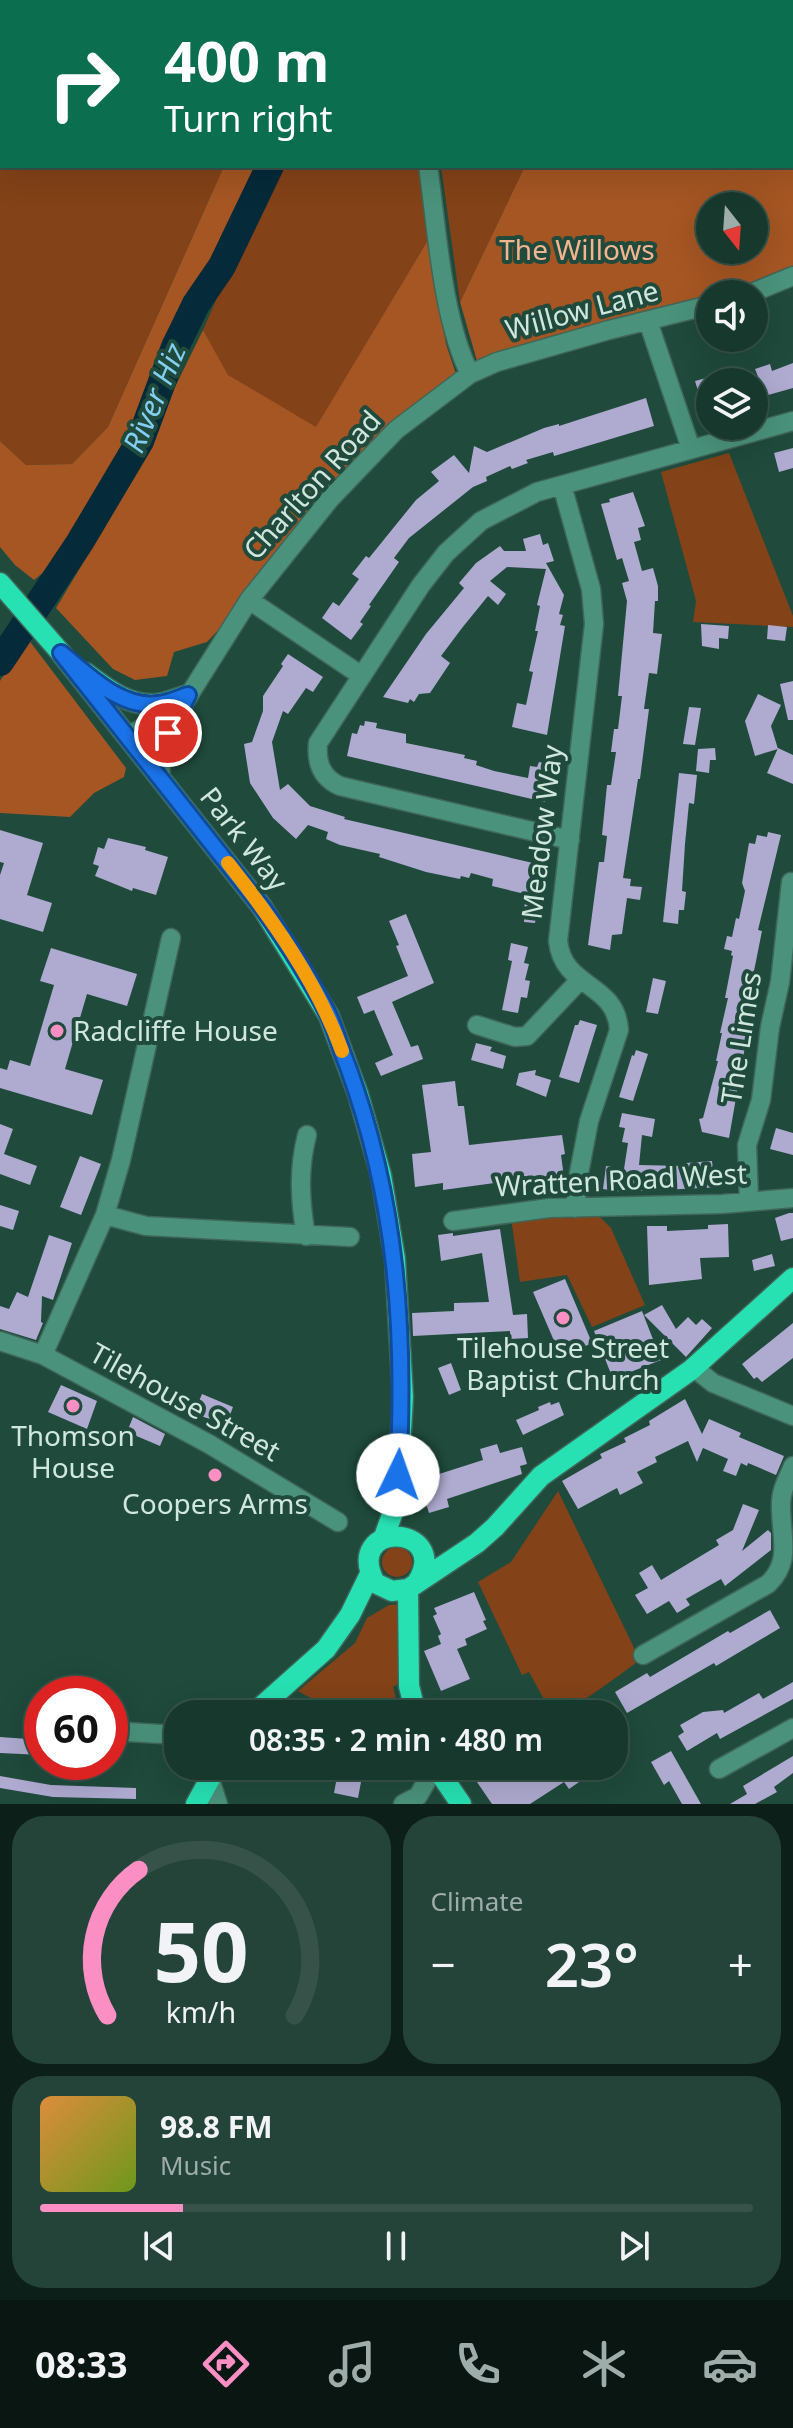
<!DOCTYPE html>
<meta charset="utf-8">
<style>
:root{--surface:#17382d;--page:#244339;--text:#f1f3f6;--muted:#9eacaa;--line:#365249;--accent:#fb8fc4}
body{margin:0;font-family:"Noto Sans",sans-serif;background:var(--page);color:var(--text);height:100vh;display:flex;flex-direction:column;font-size:30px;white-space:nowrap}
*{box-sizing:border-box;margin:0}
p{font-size:26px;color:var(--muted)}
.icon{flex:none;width:44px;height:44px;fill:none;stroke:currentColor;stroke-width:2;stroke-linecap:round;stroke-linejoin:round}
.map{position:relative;height:1804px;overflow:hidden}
.details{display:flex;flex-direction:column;gap:12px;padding:12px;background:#0d1f19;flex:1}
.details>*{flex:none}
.top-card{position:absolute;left:0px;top:0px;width:794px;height:168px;box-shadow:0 8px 32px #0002,0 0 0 2px var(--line);background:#0b6e4f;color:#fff;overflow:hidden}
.needle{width:52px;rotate:163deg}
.fabs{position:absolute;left:696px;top:192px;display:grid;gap:16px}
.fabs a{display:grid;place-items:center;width:72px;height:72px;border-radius:50%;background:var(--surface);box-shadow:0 8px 32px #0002,0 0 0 2px var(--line);font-size:40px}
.speed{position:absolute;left:24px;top:1676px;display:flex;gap:16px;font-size:40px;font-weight:700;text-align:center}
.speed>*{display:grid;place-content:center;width:104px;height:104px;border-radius:50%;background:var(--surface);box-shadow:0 8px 32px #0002,0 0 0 2px var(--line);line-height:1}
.speed .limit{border:12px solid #d22;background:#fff;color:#111}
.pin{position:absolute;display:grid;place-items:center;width:68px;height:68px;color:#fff;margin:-34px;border:4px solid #fff;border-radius:50%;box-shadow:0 2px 8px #0007}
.me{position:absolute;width:88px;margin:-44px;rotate:3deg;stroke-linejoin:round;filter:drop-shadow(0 0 6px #0008)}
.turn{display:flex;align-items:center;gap:28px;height:168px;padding:0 32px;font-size:36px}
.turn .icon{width:104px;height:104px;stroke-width:2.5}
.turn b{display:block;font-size:56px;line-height:68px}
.big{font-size:60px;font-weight:600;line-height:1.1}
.details .card{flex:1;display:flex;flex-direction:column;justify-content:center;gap:12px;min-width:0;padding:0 28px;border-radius:32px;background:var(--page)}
.details .dial{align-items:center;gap:0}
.dial svg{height:208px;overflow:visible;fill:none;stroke:var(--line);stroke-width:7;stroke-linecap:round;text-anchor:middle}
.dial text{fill:var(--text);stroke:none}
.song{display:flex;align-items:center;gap:24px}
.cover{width:96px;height:96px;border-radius:12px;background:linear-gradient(135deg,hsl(30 70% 55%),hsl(80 70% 35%))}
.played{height:8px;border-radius:4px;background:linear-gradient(90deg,var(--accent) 20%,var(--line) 20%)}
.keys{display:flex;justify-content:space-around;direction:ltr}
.heat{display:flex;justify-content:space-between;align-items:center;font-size:44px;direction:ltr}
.details .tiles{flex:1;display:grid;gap:12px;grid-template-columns:1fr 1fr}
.card:last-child{grid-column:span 2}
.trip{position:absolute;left:164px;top:1700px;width:464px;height:80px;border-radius:32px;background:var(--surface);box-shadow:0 8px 32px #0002,0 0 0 2px var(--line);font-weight:600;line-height:80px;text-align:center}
.menu{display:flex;height:128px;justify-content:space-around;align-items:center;background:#091612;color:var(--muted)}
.menu .icon{width:56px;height:56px}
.menu .current{color:var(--accent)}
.menu b{font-size:36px;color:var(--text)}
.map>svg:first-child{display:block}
</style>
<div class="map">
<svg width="793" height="1804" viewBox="0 0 793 1804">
<rect width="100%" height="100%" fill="#1f4a3c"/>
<path fill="#834218" d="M0,0L166,2H2V166H224L108,427L72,464L26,465L0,441Z
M435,0H688L425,2Z
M274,166H418L428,240L316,428L227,375L203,330Z
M441,166H525L460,302Z
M729,453L793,616V627L693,622L696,601L661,472Z
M598,1215L611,1228L645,1305L592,1327L567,1275L520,1282L511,1218Z
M558,1491L640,1660C623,1672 570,1714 552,1714L529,1672L522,1675L478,1582L511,1562Z
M382 1562a15 15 0 1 1 30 0a15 15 0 1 1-30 0Z
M401,1604L398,1636L400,1683L393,1687L400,1714C356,1714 336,1713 298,1691L355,1643L367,1618L389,1605Z"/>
<path fill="#a55623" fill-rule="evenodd" d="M688,0H793V267L765,280L477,361L460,302L525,166H792V2H687ZM710,206H754V250H710Z
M224,166H267L232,227L196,318L178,346L133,440L51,566L34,580L15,565L0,547V441L26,465L72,464L108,427Z
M428,240L446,344L457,377L207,642L174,652L167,676L135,680L113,669L56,608L113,513L203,330L228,375L316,427Z
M28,639L126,768L124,777L94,793L70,817L0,813V681Z"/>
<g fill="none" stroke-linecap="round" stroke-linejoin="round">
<path stroke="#052a39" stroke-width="28" d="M288,0L289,2
M0,662L80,542L140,441L175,347L196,304L222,266L270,166"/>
</g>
<path fill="#aeaad0" d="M793,363V388L754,399V380L759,379L755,369L770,364L772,371Z
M710,377V420H707L695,381Z
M646,398L654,426L554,456L553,452L526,460L528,463L512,469L510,466L486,477L487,481L473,487L409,538L394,558L399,562L369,605L371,606L360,622L363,624L351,640L322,618L333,602L339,606L359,579L352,574L366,556L369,558L416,500L439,481L431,472L454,455L469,473L474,446L487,452L544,428L559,424V426Z
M793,448V468L779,472L774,453Z
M633,492L645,526L638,528L641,540L634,542L642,571L653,568L658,586V601H655L653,633L662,634L657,674L649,673L644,709H649L640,779H638L623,878L631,879L630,886L642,887L640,900L627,898L622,934L612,935L610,950L588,945L599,862H604L607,836L602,835L607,785H611L616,752H611L614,729H618L622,696H618L627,601L622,583L629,581L622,558L617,560L601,504L610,502L609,499Z
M540,534L543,545L548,543L554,561L546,563L564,595L559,614L563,615L560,625L565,626L547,735L512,727L517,703L526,705L533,672L529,671L538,631H535L540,606L537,605L546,569L507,567L490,581L506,594L498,605L488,596L462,628L441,656L450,663L430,693L419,694L414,702L410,699L408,703L383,697L426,634L464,588L459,583L476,563L500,546L504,551H526L523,539Z
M701,624L729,626L728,639L719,638V649L702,646Z
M768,625L787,627L785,641L767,639Z
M288,654L323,677L313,692L306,688L288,714L283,711L272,742L280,790L288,784L310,806L345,817L344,819L546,866L535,923L524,922L525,894L492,886L493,879L471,873L469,878L461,876L460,879L426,872L379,857L380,854L340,845L326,839L328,832L308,825L296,839L273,818L250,783L244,744L252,742L263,711V696L283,666L281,664Z
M793,681V720H788L780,684Z
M758,694L781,705L771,726L778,749L755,756L745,721Z
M689,707L701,708L695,745L683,744Z
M365,721L377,723L376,728L406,734V743L465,755L464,758L477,761L476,765L494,771L528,778L530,766L537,767L539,762L551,764L545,802L347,756L352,733L357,734L360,725L364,726Z
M715,748L716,760H710L709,773L696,771L698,749Z
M778,748L793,755V784L767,773Z
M679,773L697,775L694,804L689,803L685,844L682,891L686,892L684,910H679L678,924L663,922Z
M0,830L43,843L27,895L52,903L43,932L0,919V875L4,863L0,862Z
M768,832L781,835L758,930L762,931L754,971L758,972L729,1138L702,1132L699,1119L703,1118L718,1061H716L722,1033H720L728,998H725L733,956L731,955L732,951L724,949L727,936L732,937L736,918L739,919L745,891L742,883L749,843L755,844L757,835L767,837Z
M108,838L146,847L145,850L168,857L156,895L133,888L132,891L95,876L99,866L93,864L98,847L104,849Z
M406,914L434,983L392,1002L411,1047L418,1045L423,1059L381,1076L375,1063L393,1055L374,1010L364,1014L357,997L408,976L396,946L399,945L389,921Z
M511,943L528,947L524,963L529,964L525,980L530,981L527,998L521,997L518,1013L502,1010L512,961L508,960Z
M51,948L137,974L127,1006L87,994L65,1069L103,1080L92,1115L0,1088V1068L7,1070L10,1060L30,1066L54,985L40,981Z
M653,978L666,981L658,1014L646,1012Z
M580,1020L597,1025L579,1083L559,1077L575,1025H578Z
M476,1043L492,1047L490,1051L506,1056L503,1069L471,1060Z
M636,1050L648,1054L633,1101L619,1097L632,1055L634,1056Z
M536,1070L535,1075L551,1080L546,1097L516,1085L519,1073Z
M455,1081L458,1106H464L469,1145L562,1135L565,1154L561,1155L564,1177L502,1187V1182L443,1190V1183L415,1187L412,1154L431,1152L422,1085Z
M622,1113L655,1119L652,1137L642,1135L639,1165L686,1166V1163L712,1161L713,1170H721L722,1187L622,1192L603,1189L606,1166L624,1169L628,1143L622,1142L625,1128L619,1127Z
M0,1124L13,1129L4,1154L37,1166L30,1185L0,1174Z
M776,1128L793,1133V1155L770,1149Z
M80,1156L101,1164L81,1215L60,1207Z
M0,1205L19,1211L13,1230L0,1226Z
M789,1213H793V1238L781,1241L775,1218Z
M728,1224L729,1257L700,1258L702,1279L649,1285L647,1226H667V1231L708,1229V1225Z
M500,1229L513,1315L527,1314L528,1338L510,1339V1331L413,1336L412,1313L454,1311V1303L489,1302L482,1253L441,1261L438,1235L453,1233V1236Z
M49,1235L72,1243L53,1300L42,1296L41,1322L43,1323L36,1340L0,1329V1306L9,1309L17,1292L28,1297Z
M772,1254L775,1266L754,1271L752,1260Z
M565,1279L592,1343L561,1357L533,1292Z
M662,1305L676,1329L688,1317L696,1325L702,1319L712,1328L686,1357L644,1315Z
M642,1311L661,1360L613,1379L594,1331Z
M793,1323V1358L762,1382L757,1377L754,1379L742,1364Z
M451,1363L461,1390L449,1395L438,1368Z
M61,1385L97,1401L87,1429L48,1412Z
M202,1394L233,1407L226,1426L194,1413Z
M685,1399L702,1434L709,1419L741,1433L739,1437L784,1456L776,1475L748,1463L747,1466L741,1463L736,1476L723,1471L728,1459L703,1448L697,1462L688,1441L655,1457L657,1462L637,1472L643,1483L620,1495L617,1488L578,1509L562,1481L602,1458L600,1454L626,1442L624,1438L650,1425L649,1421Z
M550,1402L551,1405L559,1402L564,1415L523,1435L516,1420L539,1410L538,1407Z
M133,1417L165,1434L160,1446L127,1432Z
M497,1444L500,1453L522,1447L527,1464L520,1466L522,1474L447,1499L449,1507L429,1513L416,1472L433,1467L436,1475L483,1460L480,1449Z
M743,1504L759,1510L742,1551L768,1530L771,1533V1550L725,1586L721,1579L686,1599L690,1605L677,1613L669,1601L647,1614L635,1595L648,1588L639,1573L652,1565L661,1580L719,1545L716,1540L733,1530Z
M474,1592L486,1620L483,1621L487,1629L465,1639L467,1645L457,1649L470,1679L441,1691L424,1651L441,1644L438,1636L441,1634L433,1616L437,1614L434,1608Z
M770,1610L780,1628L716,1666L714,1663L627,1713L615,1692L647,1673L650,1677L728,1631L730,1633Z
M793,1682V1699L720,1739L717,1733L687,1751L678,1736L684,1732L680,1725L703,1712L723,1710L724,1713L759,1693L763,1699Z
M0,1737L42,1740V1755L0,1753Z
M671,1751L701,1804H682L669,1781L664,1785L651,1762Z
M793,1756V1773L774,1787L777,1792L755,1804H730L747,1794L743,1786Z
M339,1766H364L358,1798L334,1793Z
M466,1766H495L504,1780L524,1766H602L569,1789L564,1782L530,1804H492Z
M0,1776L51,1785L136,1788V1799L53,1797L0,1788Z"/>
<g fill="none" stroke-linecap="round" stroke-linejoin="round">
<defs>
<path id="minor" d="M392,0L393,2
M428,166C437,228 442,319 470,374
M749,294L793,276
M648,321L691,449
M562,485L591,589L594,624L558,941C563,989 616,982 619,1030L589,1121L579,1173L575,1208
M249,600L362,676
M126,736L179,711
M160,777L163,745L179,711L249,600L330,499L396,430L470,374L497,362L609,330L710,305
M570,840L340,786C322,778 316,763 318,743L421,585L446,553L481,521L537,492L793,421
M477,1025L515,1037L527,1036L579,981
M749,1201L747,1145L761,1100L770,1027L780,982L791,882
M105,1215L146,1226L350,1237
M453,1221L549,1208L722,1204L793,1198
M306,1236C300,1201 298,1170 307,1135
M0,1341L43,1355L209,1444L338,1522
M43,1355L105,1215L121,1160L171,938
M693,1367L713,1383L793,1416
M643,1655L768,1584C793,1560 780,1536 781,1503C781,1490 788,1478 793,1466
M110,1731L178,1735
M719,1769L793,1728
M210,1779L218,1804
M403,1804L418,1796L435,1767"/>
<path id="major" d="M0,583L61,653L262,907L329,1016L358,1094L381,1175L395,1259L403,1397L397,1501L384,1537
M86,673C106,688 129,707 157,704C167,703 178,698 188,695
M418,1581C451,1524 342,1519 375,1583L392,1591L408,1589L477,1543L495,1527L541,1476L691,1370L793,1278
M408,1589L409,1686L416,1714
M253,1714L326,1649L350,1615L370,1574
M435,1766L461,1804
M196,1804L217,1766"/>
</defs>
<use href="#minor" stroke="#3f6659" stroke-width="21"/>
<use href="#major" stroke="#3f6659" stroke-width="23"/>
<use href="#minor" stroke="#4a927b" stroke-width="18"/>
<use href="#major" stroke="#27e1b3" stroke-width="20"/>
</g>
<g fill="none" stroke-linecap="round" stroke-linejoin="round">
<defs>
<path id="route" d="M168,733L188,695C179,698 168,703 158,704C121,709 87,674 61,653L262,907C286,941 310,978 329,1016C336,1032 341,1050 348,1067C397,1201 406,1333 398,1475"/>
</defs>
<use href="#route" stroke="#114b97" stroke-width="20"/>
<use href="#route" stroke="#1a73e8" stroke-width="14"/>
<path stroke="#f59e0b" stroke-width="14" d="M228,863C273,920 317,982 342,1051"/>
</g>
<g fill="#fb8fc4" stroke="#1f4a3c" stroke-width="3">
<circle cx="57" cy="1031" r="8"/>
<circle cx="563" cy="1318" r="8"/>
<circle cx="73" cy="1406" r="8"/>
<circle cx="215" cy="1475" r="8"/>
</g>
<g text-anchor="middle" stroke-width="8" stroke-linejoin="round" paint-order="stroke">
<g font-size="28" fill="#f5b490" stroke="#1f4a3c">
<text x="577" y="260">The Willows</text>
</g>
<g font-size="28" fill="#d0e7de" stroke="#1f4a3c">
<text transform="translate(582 310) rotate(-15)" y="10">Willow Lane</text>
<text transform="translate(312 485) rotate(-48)" y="10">Charlton Road</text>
<text transform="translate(542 832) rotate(-83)" y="10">Meadow Way</text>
<text transform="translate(244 839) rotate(52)" y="10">Park Way</text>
<text transform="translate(741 1038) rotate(-81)" y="10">The Limes</text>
<text transform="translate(621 1180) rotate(-3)" y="10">Wratten Road West</text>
<text transform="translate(185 1402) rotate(29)" y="10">Tilehouse Street</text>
</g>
<g font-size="28" fill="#d0e7de" stroke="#1f4a3c">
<text x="73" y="1041" text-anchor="start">Radcliffe House</text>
<text x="563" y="1358">Tilehouse Street<tspan x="563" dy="32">Baptist Church</tspan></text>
<text x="73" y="1446">Thomson<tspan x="73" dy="32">House</tspan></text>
<text x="215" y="1514">Coopers Arms</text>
</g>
<g font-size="30" font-style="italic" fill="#83cef3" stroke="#1f4a3c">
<text transform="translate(155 398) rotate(-67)" y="10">River Hiz</text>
</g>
</g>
</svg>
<div class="fabs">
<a><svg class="needle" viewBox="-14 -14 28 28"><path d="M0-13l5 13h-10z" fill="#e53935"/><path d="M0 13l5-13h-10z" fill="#9eacaa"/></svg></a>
<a><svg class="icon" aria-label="sound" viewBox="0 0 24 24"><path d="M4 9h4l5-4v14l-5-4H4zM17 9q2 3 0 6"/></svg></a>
<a><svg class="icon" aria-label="layers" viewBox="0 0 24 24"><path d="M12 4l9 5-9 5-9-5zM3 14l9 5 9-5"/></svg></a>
</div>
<div class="speed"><div class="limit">60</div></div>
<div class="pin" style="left:168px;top:733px;background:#d93025"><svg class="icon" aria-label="arrive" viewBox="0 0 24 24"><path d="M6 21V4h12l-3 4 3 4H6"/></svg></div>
<svg class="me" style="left:398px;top:1475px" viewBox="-20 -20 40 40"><circle r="19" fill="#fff"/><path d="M0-13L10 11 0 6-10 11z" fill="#1a73e8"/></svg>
<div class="trip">08:35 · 2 min · 480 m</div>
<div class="top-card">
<div class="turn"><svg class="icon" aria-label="right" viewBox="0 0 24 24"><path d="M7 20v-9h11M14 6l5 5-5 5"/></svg><div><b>400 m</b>Turn right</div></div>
</div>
</div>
<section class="details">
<div class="tiles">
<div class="card dial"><svg viewBox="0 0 100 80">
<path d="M14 69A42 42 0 1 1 86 69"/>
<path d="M14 69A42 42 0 0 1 26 13" stroke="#fb8fc4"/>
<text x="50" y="56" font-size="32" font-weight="700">50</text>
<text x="50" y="72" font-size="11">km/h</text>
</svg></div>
<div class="card"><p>Climate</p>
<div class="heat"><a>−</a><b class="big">23°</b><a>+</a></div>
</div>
<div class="card">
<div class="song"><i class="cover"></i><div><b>98.8 FM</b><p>Music</p></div></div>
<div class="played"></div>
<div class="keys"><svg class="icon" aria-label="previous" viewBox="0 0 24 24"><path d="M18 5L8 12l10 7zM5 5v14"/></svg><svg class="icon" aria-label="pause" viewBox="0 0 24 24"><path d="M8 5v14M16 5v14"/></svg><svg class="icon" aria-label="next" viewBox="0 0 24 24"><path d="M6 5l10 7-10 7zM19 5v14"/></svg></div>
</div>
</div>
</section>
<nav class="menu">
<b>08:33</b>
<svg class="icon current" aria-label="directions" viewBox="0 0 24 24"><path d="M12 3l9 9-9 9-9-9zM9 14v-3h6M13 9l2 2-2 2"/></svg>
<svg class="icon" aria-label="music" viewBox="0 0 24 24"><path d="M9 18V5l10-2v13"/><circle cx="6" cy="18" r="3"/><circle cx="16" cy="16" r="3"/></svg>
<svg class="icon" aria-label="phone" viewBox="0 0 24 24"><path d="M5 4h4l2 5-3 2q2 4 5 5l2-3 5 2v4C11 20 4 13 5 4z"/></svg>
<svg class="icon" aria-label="climate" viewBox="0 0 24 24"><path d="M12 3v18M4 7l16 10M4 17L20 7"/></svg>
<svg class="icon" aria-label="car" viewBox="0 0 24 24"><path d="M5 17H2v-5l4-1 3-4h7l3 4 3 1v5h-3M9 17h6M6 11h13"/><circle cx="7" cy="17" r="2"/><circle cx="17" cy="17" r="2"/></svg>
</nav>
